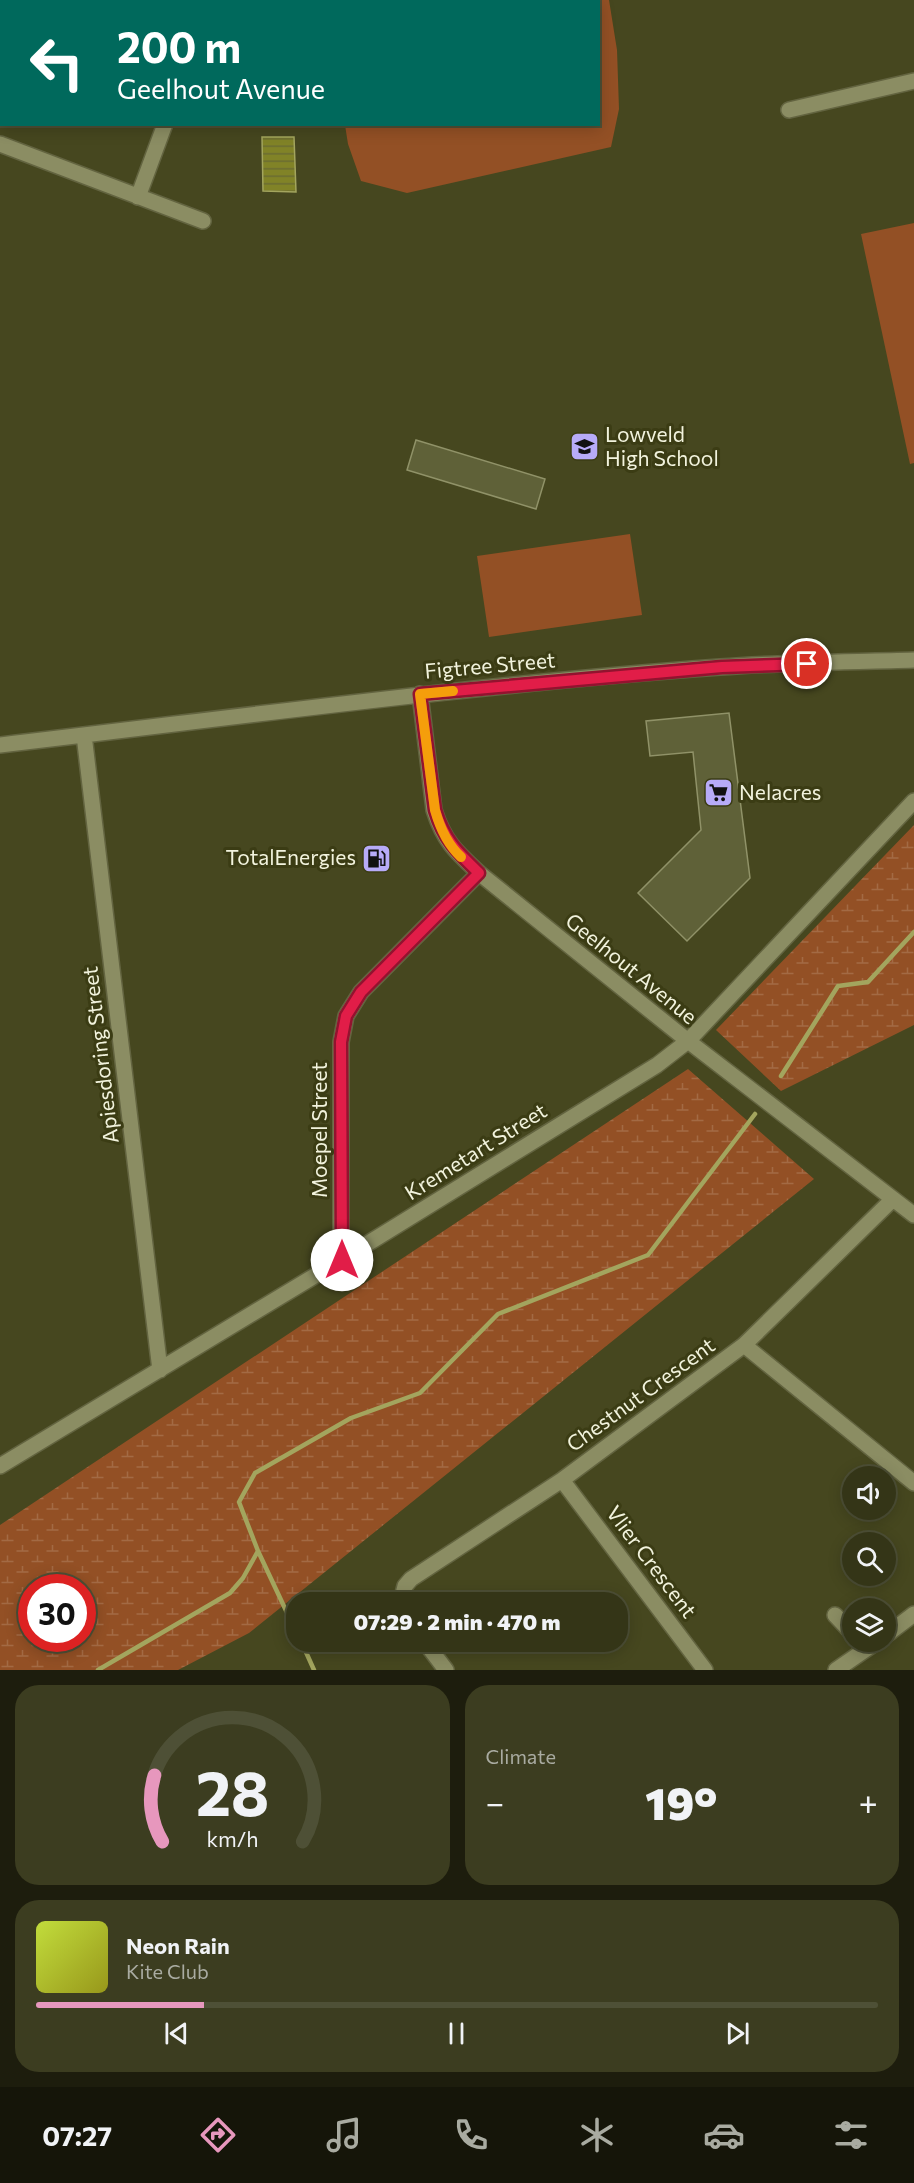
<!DOCTYPE html>
<meta charset="utf-8">
<style>
:root{--surface:#343517;--page:#3c3d20;--text:#f1f3f6;--muted:#a9aba1;--line:#4e5036;--accent:#e797bd}
body{margin:0;font-family:Commissioner,sans-serif;background:var(--page);color:var(--text);height:100vh;display:flex;flex-direction:column;font-size:22px;white-space:nowrap}
*{box-sizing:border-box;margin:0}
p{font-size:20px;color:var(--muted)}
.icon{flex:none;width:33px;height:33px;fill:none;stroke:currentColor;stroke-width:2;stroke-linecap:round;stroke-linejoin:round}
.map{position:relative;height:1670px;overflow:hidden}
.side{display:flex;flex-direction:column;gap:15px;padding:15px;background:#1d1d0d;flex:1}
.side>*{flex:none}
.guide{position:absolute;left:0px;top:0px;width:600px;height:126px;box-shadow:0 3px 15px #0003,0 0 0 2px var(--line);background:#00695c;color:#fff;overflow:hidden}
.buttons{position:absolute;left:842px;top:1466px;display:grid;gap:12px}
.buttons a{display:grid;place-items:center;width:54px;height:54px;border-radius:50%;background:var(--surface);box-shadow:0 3px 15px #0003,0 0 0 2px var(--line);font-size:30px}
.speed{position:absolute;left:18px;top:1574px;display:flex;gap:12px;font-size:30px;font-weight:700;text-align:center}
.speed>*{display:grid;place-content:center;width:78px;height:78px;border-radius:50%;background:var(--surface);box-shadow:0 3px 15px #0003,0 0 0 2px var(--line);line-height:1}
.speed .limit{border:9px solid #d22;background:#fff;color:#111}
.pin{position:absolute;display:grid;place-items:center;width:51px;height:51px;color:#fff;margin:-26px;border:3px solid #fff;border-radius:50%;box-shadow:0 2px 6px #0007}
.me{position:absolute;width:66px;margin:-33px;rotate:0deg;stroke-linejoin:round;filter:drop-shadow(0 0 4px #0008)}
.turn{display:flex;align-items:center;gap:21px;height:126px;padding:0 18px;font-size:27px}
.turn .icon{width:78px;height:78px;stroke-width:2.5}
.turn b{display:block;font-size:42px;line-height:51px}
.big{font-size:45px;font-weight:800;line-height:1.1}
.side .card{flex:1;display:flex;flex-direction:column;justify-content:center;gap:9px;min-width:0;padding:0 21px;border-radius:24px;background:var(--page)}
.side .dial{align-items:center;gap:0}
.dial svg{height:156px;overflow:visible;fill:none;stroke:var(--line);stroke-width:7;stroke-linecap:round;text-anchor:middle}
.dial text{fill:var(--text);stroke:none}
.song{display:flex;align-items:center;gap:18px}
.cover{width:72px;height:72px;border-radius:9px;background:linear-gradient(135deg,hsl(70 70% 55%),hsl(60 70% 35%))}
.played{height:6px;border-radius:3px;background:linear-gradient(90deg,var(--accent) 20%,var(--line) 20%)}
.keys{display:flex;justify-content:space-around;direction:ltr}
.heat{display:flex;justify-content:space-between;align-items:center;font-size:33px;direction:ltr}
.side .tiles{flex:1;display:grid;gap:15px;grid-template-columns:1fr 1fr}
.card:last-child{grid-column:span 2}
.trip{position:absolute;left:286px;top:1592px;width:342px;height:60px;border-radius:24px;background:var(--surface);box-shadow:0 3px 15px #0003,0 0 0 2px var(--line);font-weight:800;line-height:60px;text-align:center}
.dock{display:flex;height:96px;justify-content:space-around;align-items:center;background:#151509;color:var(--muted)}
.dock .icon{width:42px;height:42px}
.dock .current{color:var(--accent)}
.dock b{font-size:27px;color:var(--text)}
.map>svg:first-child{display:block}
</style>
<div class="map">
<svg width="914" height="1670" viewBox="0 0 914 1670">
<defs>
<pattern id="wetland-marsh" width="20" height="14" patternUnits="userSpaceOnUse" patternTransform="scale(1.5)"><rect width="20" height="14" fill="#935025"/><path d="M1 5h8M5 5V1M11 12h8M15 12V8" fill="none" stroke="#a36a44"/></pattern>
<pattern id="water-rules" width="6" height="5" patternUnits="userSpaceOnUse" patternTransform="scale(1.5)"><rect width="6" height="5" fill="#818327"/><path d="M0 2.5h6" fill="none" stroke="#6b6c32"/></pattern>
</defs>
<rect width="100%" height="100%" fill="#46471f"/>
<path fill="url(#wetland-marsh)" fill-rule="evenodd" d="M914,825V1025L781,1091L716,1030Z
M688,1069L814,1179L249,1633L178,1670H0V1525ZM32,1587H82V1638H32Z"/>
<path fill="#935025" d="M325,0H609L617,50L619,109L611,147L407,193L361,181L348,144L345,125L598,124V2Z
M914,223V463L910,464L861,234Z
M630,534L642,615L489,637L477,556Z"/>
<path fill="url(#water-rules)" stroke="#a3a55e" stroke-width="1.5" d="M262,137H294L296,192L263,191Z"/>
<g fill="none" stroke-linecap="round" stroke-linejoin="round">
<path stroke="#a3a55e" stroke-width="4.5" d="M781,1076L838,986L868,982L914,932
M258,1551L297,1634
M301,1641L314,1670
M98,1670L230,1593L243,1578L258,1551L239,1502L255,1473L351,1418L420,1393L498,1314L648,1255L755,1114"/>
</g>
<path fill="#5f6138" stroke="#909268" stroke-width="1.5" d="M416,440L545,479L536,509L407,470Z
M729,713L750,878L687,941L638,893L701,830L693,752L650,756L646,721Z"/>
<g fill="none" stroke-linecap="round" stroke-linejoin="round">
<defs>
<path id="minor" d="M789,110L914,81
M0,144L203,221
M138,197L165,124
M420,694L434,810C444,841 455,851 479,873L688,1041L914,1215
M84,735L160,1370
M0,745C240,717 479,684 720,667C785,662 850,662 914,660
M341,1260V1042L346,1016L361,992L479,873
M744,1345L914,1483
M0,1466L341,1260L657,1065L688,1041L914,801
M562,1480L705,1670
M401,1602L405,1586L411,1579L562,1480L744,1345L893,1199
M835,1615L852,1633
M885,1636L914,1614
M424,1641L446,1670
M836,1670L878,1641"/>
</defs>
<use href="#minor" stroke="#636440" stroke-width="18"/>
<use href="#minor" stroke="#8b8d63" stroke-width="15"/>
</g>
<g fill="none" stroke-linecap="round" stroke-linejoin="round">
<defs>
<path id="route" d="M342,1260L341,1042L346,1016L361,992L479,873C457,852 444,840 435,810L420,694L722,667L807,664"/>
</defs>
<use href="#route" stroke="#92132f" stroke-width="15"/>
<use href="#route" stroke="#e11d48" stroke-width="10"/>
<path stroke="#f59e0b" stroke-width="10" d="M453,691L420,694L435,810C440,828 447,844 461,857"/>
</g>
<defs>
<symbol id="school-square" viewBox="-11 -11 22 22"><rect x="-9" y="-9" width="18" height="18" rx="4" fill="#b7abf8" stroke="#3b3c14"/><path d="M0-5L7-2L0 1L-7-2ZM-4 1L0 2.5L4 1V4Q0 6-4 4Z" fill="#111"/></symbol>
<symbol id="supermarket-square" viewBox="-11 -11 22 22"><rect x="-9" y="-9" width="18" height="18" rx="4" fill="#b7abf8" stroke="#3b3c14"/><path d="M-6-5.5h2.5l.6 2H6L4.5 2H-2.5L-4.4-4H-6ZM-1.5 3.2a1.3 1.3 0 1 0 .1 0ZM3 3.2a1.3 1.3 0 1 0 .1 0Z" fill="#111"/></symbol>
<symbol id="fuel-square" viewBox="-11 -11 22 22"><rect x="-9" y="-9" width="18" height="18" rx="4" fill="#b7abf8" stroke="#3b3c14"/><path d="M-5.5-6h7V0h2V4h1.3V-2.5L3-4.5l.8-.8L6-3V5H2.5V1h-1V6h-7ZM-4.2-4.7v3.2H.2V-4.7Z" fill="#111"/></symbol>
</defs>
<g fill-rule="evenodd">
<use href="#school-square" x="568" y="430" width="33" height="33"/>
<use href="#supermarket-square" x="702" y="776" width="33" height="33"/>
<use href="#fuel-square" x="360" y="842" width="33" height="33"/>
</g>
<g text-anchor="middle" stroke-width="6" stroke-linejoin="round" paint-order="stroke">
<g font-size="21" fill="#f2f3dd" stroke="#3b3c14" text-anchor="start">
<text x="605" y="442">Lowveld<tspan x="605" dy="24">High School</tspan></text>
<text x="739" y="800">Nelacres</text>
<text x="356" y="865" text-anchor="end">TotalEnergies</text>
</g>
<g font-size="21" fill="#f2f3dd" stroke="#3b3c14">
<text transform="translate(490 666) rotate(-5)" y="7">Figtree Street</text>
<text transform="translate(631 969) rotate(39)" y="7">Geelhout Avenue</text>
<text transform="translate(101 1055) rotate(-97)" y="7">Apiesdoring Street</text>
<text transform="translate(320 1130) rotate(-90)" y="7">Moepel Street</text>
<text transform="translate(476 1152) rotate(-32)" y="7">Kremetart Street</text>
<text transform="translate(641 1395) rotate(-36)" y="7">Chestnut Crescent</text>
<text transform="translate(651 1562) rotate(53)" y="7">Vlier Crescent</text>
</g>
</g>
</svg>
<div class="buttons">
<a><svg class="icon" aria-label="sound" viewBox="0 0 24 24"><path d="M4 9h4l5-4v14l-5-4H4zM17 9q2 3 0 6"/></svg></a>
<a><svg class="icon" aria-label="search" viewBox="0 0 24 24"><circle cx="10" cy="10" r="6"/><path d="M15 15l6 6"/></svg></a>
<a><svg class="icon" aria-label="layers" viewBox="0 0 24 24"><path d="M12 4l9 5-9 5-9-5zM3 14l9 5 9-5"/></svg></a>
</div>
<div class="speed"><div class="limit">30</div></div>
<div class="pin" style="left:807px;top:664px;background:#d93025"><svg class="icon" aria-label="arrive" viewBox="0 0 24 24"><path d="M6 21V4h12l-3 4 3 4H6"/></svg></div>
<svg class="me" style="left:342px;top:1260px" viewBox="-20 -20 40 40"><circle r="19" fill="#fff"/><path d="M0-13L10 11 0 6-10 11z" fill="#e11d48"/></svg>
<div class="trip">07:29 · 2 min · 470 m</div>
<div class="guide">
<div class="turn"><svg class="icon" aria-label="left" viewBox="0 0 24 24"><path d="M17 20v-9H6M10 6l-5 5 5 5"/></svg><div><b>200 m</b>Geelhout Avenue</div></div>
</div>
</div>
<section class="side">
<div class="tiles">
<div class="card dial"><svg viewBox="0 0 100 80">
<path d="M14 69A42 42 0 1 1 86 69"/>
<path d="M14 69A42 42 0 0 1 10 35" stroke="#e797bd"/>
<text x="50" y="56" font-size="32" font-weight="700">28</text>
<text x="50" y="72" font-size="11">km/h</text>
</svg></div>
<div class="card"><p>Climate</p>
<div class="heat"><a>−</a><b class="big">19°</b><a>+</a></div>
</div>
<div class="card">
<div class="song"><i class="cover"></i><div><b>Neon Rain</b><p>Kite Club</p></div></div>
<div class="played"></div>
<div class="keys"><svg class="icon" aria-label="previous" viewBox="0 0 24 24"><path d="M18 5L8 12l10 7zM5 5v14"/></svg><svg class="icon" aria-label="pause" viewBox="0 0 24 24"><path d="M8 5v14M16 5v14"/></svg><svg class="icon" aria-label="next" viewBox="0 0 24 24"><path d="M6 5l10 7-10 7zM19 5v14"/></svg></div>
</div>
</div>
</section>
<nav class="dock">
<b>07:27</b>
<svg class="icon current" aria-label="directions" viewBox="0 0 24 24"><path d="M12 3l9 9-9 9-9-9zM9 14v-3h6M13 9l2 2-2 2"/></svg>
<svg class="icon" aria-label="music" viewBox="0 0 24 24"><path d="M9 18V5l10-2v13"/><circle cx="6" cy="18" r="3"/><circle cx="16" cy="16" r="3"/></svg>
<svg class="icon" aria-label="phone" viewBox="0 0 24 24"><path d="M5 4h4l2 5-3 2q2 4 5 5l2-3 5 2v4C11 20 4 13 5 4z"/></svg>
<svg class="icon" aria-label="climate" viewBox="0 0 24 24"><path d="M12 3v18M4 7l16 10M4 17L20 7"/></svg>
<svg class="icon" aria-label="car" viewBox="0 0 24 24"><path d="M5 17H2v-5l4-1 3-4h7l3 4 3 1v5h-3M9 17h6M6 11h13"/><circle cx="7" cy="17" r="2"/><circle cx="17" cy="17" r="2"/></svg>
<svg class="icon" aria-label="filters" viewBox="0 0 24 24"><path d="M4 7h16M4 17h16"/><circle cx="9" cy="7" r="2"/><circle cx="15" cy="17" r="2"/></svg>
</nav>
